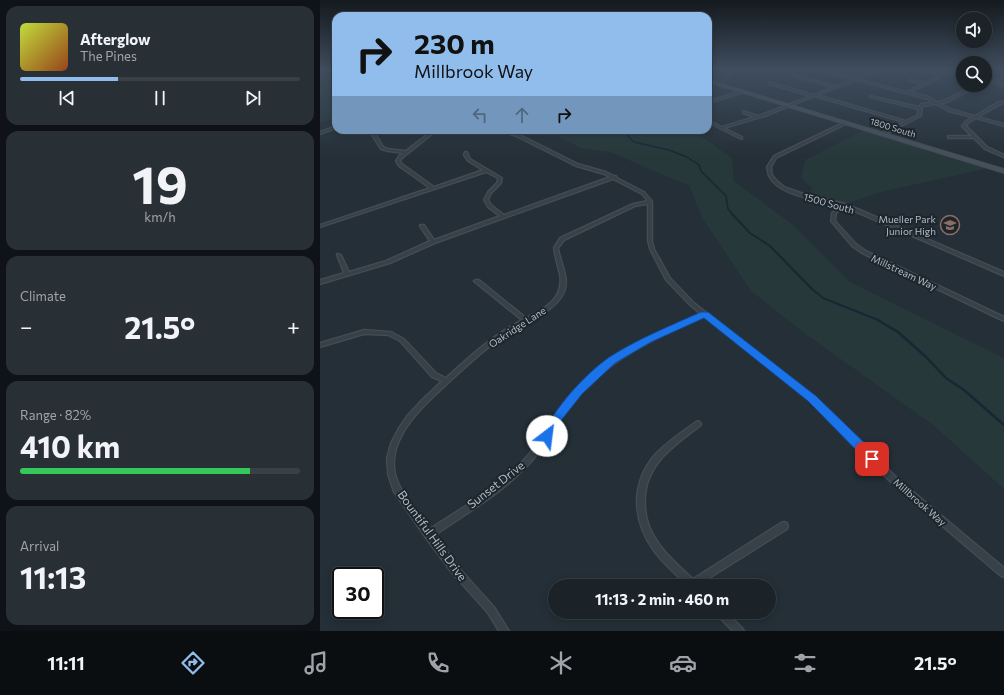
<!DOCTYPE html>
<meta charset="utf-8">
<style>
:root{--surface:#1b2329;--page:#282f35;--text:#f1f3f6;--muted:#a0a4a8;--line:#394046;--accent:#90bdec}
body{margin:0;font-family:Commissioner,sans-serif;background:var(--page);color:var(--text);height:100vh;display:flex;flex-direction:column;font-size:15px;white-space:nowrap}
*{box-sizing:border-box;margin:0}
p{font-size:13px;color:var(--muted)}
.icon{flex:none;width:22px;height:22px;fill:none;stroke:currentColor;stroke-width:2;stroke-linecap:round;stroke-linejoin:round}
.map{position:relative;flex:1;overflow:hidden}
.panel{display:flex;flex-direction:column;gap:6px;padding:6px;background:#0f1317;width:320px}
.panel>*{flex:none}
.top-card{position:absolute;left:12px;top:12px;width:380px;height:122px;border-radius:12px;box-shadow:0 2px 10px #0003,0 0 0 1px var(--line);background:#90bdec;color:#111;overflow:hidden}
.fabs{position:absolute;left:636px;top:12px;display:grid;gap:8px}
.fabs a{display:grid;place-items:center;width:36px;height:36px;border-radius:50%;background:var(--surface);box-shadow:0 2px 10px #0003,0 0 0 1px var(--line);font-size:20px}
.speed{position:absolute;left:12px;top:567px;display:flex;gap:8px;font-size:20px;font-weight:700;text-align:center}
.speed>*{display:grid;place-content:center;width:52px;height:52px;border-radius:50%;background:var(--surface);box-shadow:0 2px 10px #0003,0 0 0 1px var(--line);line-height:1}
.speed .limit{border:2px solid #111;border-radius:6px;background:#fff;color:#111}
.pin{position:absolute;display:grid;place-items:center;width:34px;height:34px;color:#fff;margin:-17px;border-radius:8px;box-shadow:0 2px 6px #0006}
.me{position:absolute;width:44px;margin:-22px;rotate:30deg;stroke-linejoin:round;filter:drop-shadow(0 0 3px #0008)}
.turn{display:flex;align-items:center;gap:14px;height:84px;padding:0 16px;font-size:18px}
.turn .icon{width:52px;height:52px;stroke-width:2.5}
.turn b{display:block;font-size:28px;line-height:34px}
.lanes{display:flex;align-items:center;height:38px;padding:0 16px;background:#0003;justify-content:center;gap:20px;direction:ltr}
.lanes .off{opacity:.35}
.big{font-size:30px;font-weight:700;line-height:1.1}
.panel .tile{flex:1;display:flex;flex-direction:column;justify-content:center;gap:6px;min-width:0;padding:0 14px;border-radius:12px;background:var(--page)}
.panel .dial{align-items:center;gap:0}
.dial b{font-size:52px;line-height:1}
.song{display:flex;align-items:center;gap:12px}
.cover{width:48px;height:48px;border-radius:6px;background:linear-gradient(135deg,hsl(70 70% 55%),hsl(20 70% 35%))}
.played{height:4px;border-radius:2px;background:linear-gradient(90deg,var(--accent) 35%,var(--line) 35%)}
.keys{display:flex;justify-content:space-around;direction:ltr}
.heat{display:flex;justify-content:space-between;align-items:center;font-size:22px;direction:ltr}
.charge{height:6px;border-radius:3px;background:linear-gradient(90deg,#34c759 82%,var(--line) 0)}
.trip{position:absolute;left:228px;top:579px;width:228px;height:40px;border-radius:20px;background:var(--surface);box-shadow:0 2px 10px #0003,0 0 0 1px var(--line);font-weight:700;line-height:40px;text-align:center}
.tab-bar{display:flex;height:64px;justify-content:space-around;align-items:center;background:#0b0e10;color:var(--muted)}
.tab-bar .icon{width:28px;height:28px}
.tab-bar .active{color:var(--accent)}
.tab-bar b{font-size:18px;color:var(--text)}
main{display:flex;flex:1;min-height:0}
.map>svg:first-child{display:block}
</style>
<main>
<section class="panel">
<div class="tile">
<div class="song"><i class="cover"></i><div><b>Afterglow</b><p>The Pines</p></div></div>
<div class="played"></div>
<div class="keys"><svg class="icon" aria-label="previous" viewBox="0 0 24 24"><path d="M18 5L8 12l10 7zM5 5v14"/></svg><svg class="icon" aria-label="pause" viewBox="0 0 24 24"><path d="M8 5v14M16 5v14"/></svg><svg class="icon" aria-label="next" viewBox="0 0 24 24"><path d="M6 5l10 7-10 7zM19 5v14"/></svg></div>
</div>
<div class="tile dial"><b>19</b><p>km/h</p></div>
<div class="tile"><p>Climate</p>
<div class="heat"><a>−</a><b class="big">21.5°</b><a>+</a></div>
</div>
<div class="tile"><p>Range · 82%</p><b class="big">410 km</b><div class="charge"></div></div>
<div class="tile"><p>Arrival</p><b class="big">11:13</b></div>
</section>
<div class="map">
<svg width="684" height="631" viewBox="0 0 684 631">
<rect width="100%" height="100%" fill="#242f37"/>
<path fill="#263839" d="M8,72L16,77V118L0,122V73Z
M233,130H372L412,158L414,181L472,224L530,282L684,358V489L613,425L484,333L431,291L383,219L369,186L290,152L261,148L241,138Z
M545,130L669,168L561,192L526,204L487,195L493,189L481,178L485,160Z"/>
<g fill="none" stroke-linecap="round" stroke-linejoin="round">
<path stroke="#192734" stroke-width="1" d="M302,130L305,133"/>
<path stroke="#192734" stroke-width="1.5" d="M304,132L314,142L349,150L367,157L379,165L381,171L406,196L408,209L413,215"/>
<path stroke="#192734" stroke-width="2" d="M412,214L430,233L450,246L492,289L503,298L558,320"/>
<path stroke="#192734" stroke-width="2.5" d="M556,319L578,332L606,357L626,378L644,390L684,425"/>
<defs>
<path id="street" d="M410,69H412L408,77H406Z
M501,69H504L512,72L535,78L560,69H563L538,79L587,92L602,84L589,81V79L605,83L618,77L617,74L596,70L595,69L618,72H638L643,74V76L638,74H620V78L590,92L609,97L617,102L626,100L648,88H650V90L628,102L619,103L630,109L655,116L677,103L684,101V103L679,105L658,117L684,124V126L656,118L648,123L646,126L667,147L684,155V157L665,149L654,138H628V136H652L642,126L646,121L653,117L628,111L616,104L603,106L602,108L601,116L564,135L562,134L563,133L584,122L494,96L445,116L404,128L422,137V139H421L388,122V120L402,127L435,117L423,113V111L438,116L491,96L449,84V82L494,95L513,87L473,76V74L516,86L533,79L510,74ZM536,80L607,99L613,102L601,104L599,107L551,96L550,97L598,109V115L586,121L497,95Z
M683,76H684V78L676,82L684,84V86L665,81V79L673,81Z
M422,91L424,92L388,103V101Z
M525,122L528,123L456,158L451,167L452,175L457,181L464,187L484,194L526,204L684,272V276L682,275L525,207L516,213L515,221L536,244L546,251L684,317V321L542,253L532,246L511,221L512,213L521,206C501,199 460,198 449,176C448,174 448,170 447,167L454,156Z
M16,126V128L0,134V132Z
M49,130H53L63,147L68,149L86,151L113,130H117L82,158L80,161L82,164L114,187L163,170L148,161L144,155L145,152H147L150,159L182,178L181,183L171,193L168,200L171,205L184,215L290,177L284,174L256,166L196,136L177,130H183L198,134L258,164L286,172L294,176H296L297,178L324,192L331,200L332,202V241L334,249L350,278L374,303L494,397L579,480L684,568V577L681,576L573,484L490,401L384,316C336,338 287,360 253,401C235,423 225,449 205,468C179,495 145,514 115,535L139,568L174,607L189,631H179L168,613L133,574L106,538L74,492L68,474L67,458L71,443L79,428L88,415L99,403L122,381L112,377L80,341L68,335L44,334L0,347V343L44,330L71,332L84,339L116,373L126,378C149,357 173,335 202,320L155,282L154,281L155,280H159L206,318C224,309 244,299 240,275C238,266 235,257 234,248L240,238L313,204L327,201V200L322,194L293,179L115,243L70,263L0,284V280L24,273L17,255V254H19L21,255L29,272L66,261L110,241L100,226V225H104L114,240L180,216L168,207L164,200L168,192L177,183L178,178L166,172L0,227V225L110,188L79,166L76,161L79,156L83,153L68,151L61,149ZM328,204V241L330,249L346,280L370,305L381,314C333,335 280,357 247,399C230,421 219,446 199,465C172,491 140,509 110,529C100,515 78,491 75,473C72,459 76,445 83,433C94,413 114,396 130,381C150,363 170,344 193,330C210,319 235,312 244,292C250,278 240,262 238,248L244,240L315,206Z
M378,421L380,422L381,424L380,426C353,446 323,466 325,504C325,518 330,532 339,544C348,557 361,568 373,579L461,523L464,522L467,523L468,526L467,529L378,585V586H368C356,575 344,564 334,551C313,522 310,486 333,457C345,443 361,433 376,422Z
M396,612H406L422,628L424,631H413L397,615Z"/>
<path id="secondary" d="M16,69V71L0,72V70Z
M388,80L684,169V173L388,82Z"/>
</defs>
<use href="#street" stroke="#444c54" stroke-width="2.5"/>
<use href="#secondary" stroke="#444c54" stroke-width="2"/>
<use href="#street" fill="#384048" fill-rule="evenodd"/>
<use href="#secondary" fill="#46505b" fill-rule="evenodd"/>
</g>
<linearGradient id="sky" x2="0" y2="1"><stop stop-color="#141a1e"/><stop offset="0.44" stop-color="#3f4d5e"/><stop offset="1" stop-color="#3f4d5e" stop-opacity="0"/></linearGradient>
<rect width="684" height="157" fill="url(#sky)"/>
<path fill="#1a73e8" stroke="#114b97" d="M381,312H388L496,396L557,455L558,459L557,462L552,464L548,462L488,401L384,318L331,342L295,363L262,394L243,418L231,439L227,440L223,439L221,436C236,407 262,377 288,358C317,339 350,326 381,312Z"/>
<defs>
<symbol id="school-ring" viewBox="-11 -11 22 22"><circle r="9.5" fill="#1d252d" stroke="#8d6e63" stroke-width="1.5"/><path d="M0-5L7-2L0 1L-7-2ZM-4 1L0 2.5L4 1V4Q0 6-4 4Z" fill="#8d6e63"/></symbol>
</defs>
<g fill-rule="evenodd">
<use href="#school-ring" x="619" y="214" width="22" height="22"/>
</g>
<g text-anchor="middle" stroke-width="4" stroke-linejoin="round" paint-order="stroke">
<g font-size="9" fill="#b3bbc4" stroke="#1d252d">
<text transform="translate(573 128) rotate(17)" y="3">1800 South</text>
</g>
<g font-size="10" fill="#b3bbc4" stroke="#1d252d">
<text transform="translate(509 203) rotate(16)" y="4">1500 South</text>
<text transform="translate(584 272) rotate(25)" y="4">Millstream Way</text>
<text transform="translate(197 327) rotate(-33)" y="4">Oakridge Lane</text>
<text transform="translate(600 502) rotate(41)" y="4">Millbrook Way</text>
</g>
<g font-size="10" fill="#b3bbc4" stroke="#1d252d" text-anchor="end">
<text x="616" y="223">Mueller Park<tspan x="616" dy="12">Junior High</tspan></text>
</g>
<g font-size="12" fill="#b3bbc4" stroke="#1d252d">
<text transform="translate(176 485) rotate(-38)" y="4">Sunset Drive</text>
<text transform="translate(112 536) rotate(54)" y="4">Bountiful Hills Drive</text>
</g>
</g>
</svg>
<div class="fabs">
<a><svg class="icon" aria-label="sound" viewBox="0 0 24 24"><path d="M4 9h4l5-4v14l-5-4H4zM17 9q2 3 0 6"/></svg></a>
<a><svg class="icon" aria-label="search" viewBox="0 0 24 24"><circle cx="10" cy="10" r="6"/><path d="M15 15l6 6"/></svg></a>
</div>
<div class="speed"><div class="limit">30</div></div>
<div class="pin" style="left:552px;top:459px;background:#d93025"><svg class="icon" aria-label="arrive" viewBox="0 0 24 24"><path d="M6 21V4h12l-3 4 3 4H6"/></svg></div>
<svg class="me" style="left:227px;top:436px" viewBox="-20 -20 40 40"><circle r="19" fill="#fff"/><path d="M0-13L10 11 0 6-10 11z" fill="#1a73e8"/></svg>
<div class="trip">11:13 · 2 min · 460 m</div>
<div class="top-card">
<div class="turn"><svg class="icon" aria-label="right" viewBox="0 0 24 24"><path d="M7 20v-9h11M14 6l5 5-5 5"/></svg><div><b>230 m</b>Millbrook Way</div></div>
<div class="lanes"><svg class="icon off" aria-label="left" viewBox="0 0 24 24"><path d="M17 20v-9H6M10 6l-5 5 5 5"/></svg><svg class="icon off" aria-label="ahead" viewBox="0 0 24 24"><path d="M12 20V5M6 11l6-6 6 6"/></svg><svg class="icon" aria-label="right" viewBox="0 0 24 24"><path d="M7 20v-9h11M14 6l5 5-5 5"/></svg></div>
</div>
</div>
</main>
<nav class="tab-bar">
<b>11:11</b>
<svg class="icon active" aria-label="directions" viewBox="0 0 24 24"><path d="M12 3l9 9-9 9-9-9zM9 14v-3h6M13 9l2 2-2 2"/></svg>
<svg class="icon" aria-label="music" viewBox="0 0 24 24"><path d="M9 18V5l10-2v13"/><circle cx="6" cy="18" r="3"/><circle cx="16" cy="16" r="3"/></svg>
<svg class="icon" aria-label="phone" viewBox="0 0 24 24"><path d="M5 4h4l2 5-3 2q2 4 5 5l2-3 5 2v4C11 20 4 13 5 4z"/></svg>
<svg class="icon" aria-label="climate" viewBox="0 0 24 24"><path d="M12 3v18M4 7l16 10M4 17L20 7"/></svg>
<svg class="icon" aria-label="car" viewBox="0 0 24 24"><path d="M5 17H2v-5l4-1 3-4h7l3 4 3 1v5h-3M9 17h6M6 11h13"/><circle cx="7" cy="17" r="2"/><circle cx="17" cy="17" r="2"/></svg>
<svg class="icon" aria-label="filters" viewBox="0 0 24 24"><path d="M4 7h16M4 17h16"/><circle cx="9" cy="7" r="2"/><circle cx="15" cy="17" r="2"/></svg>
<b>21.5°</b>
</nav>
